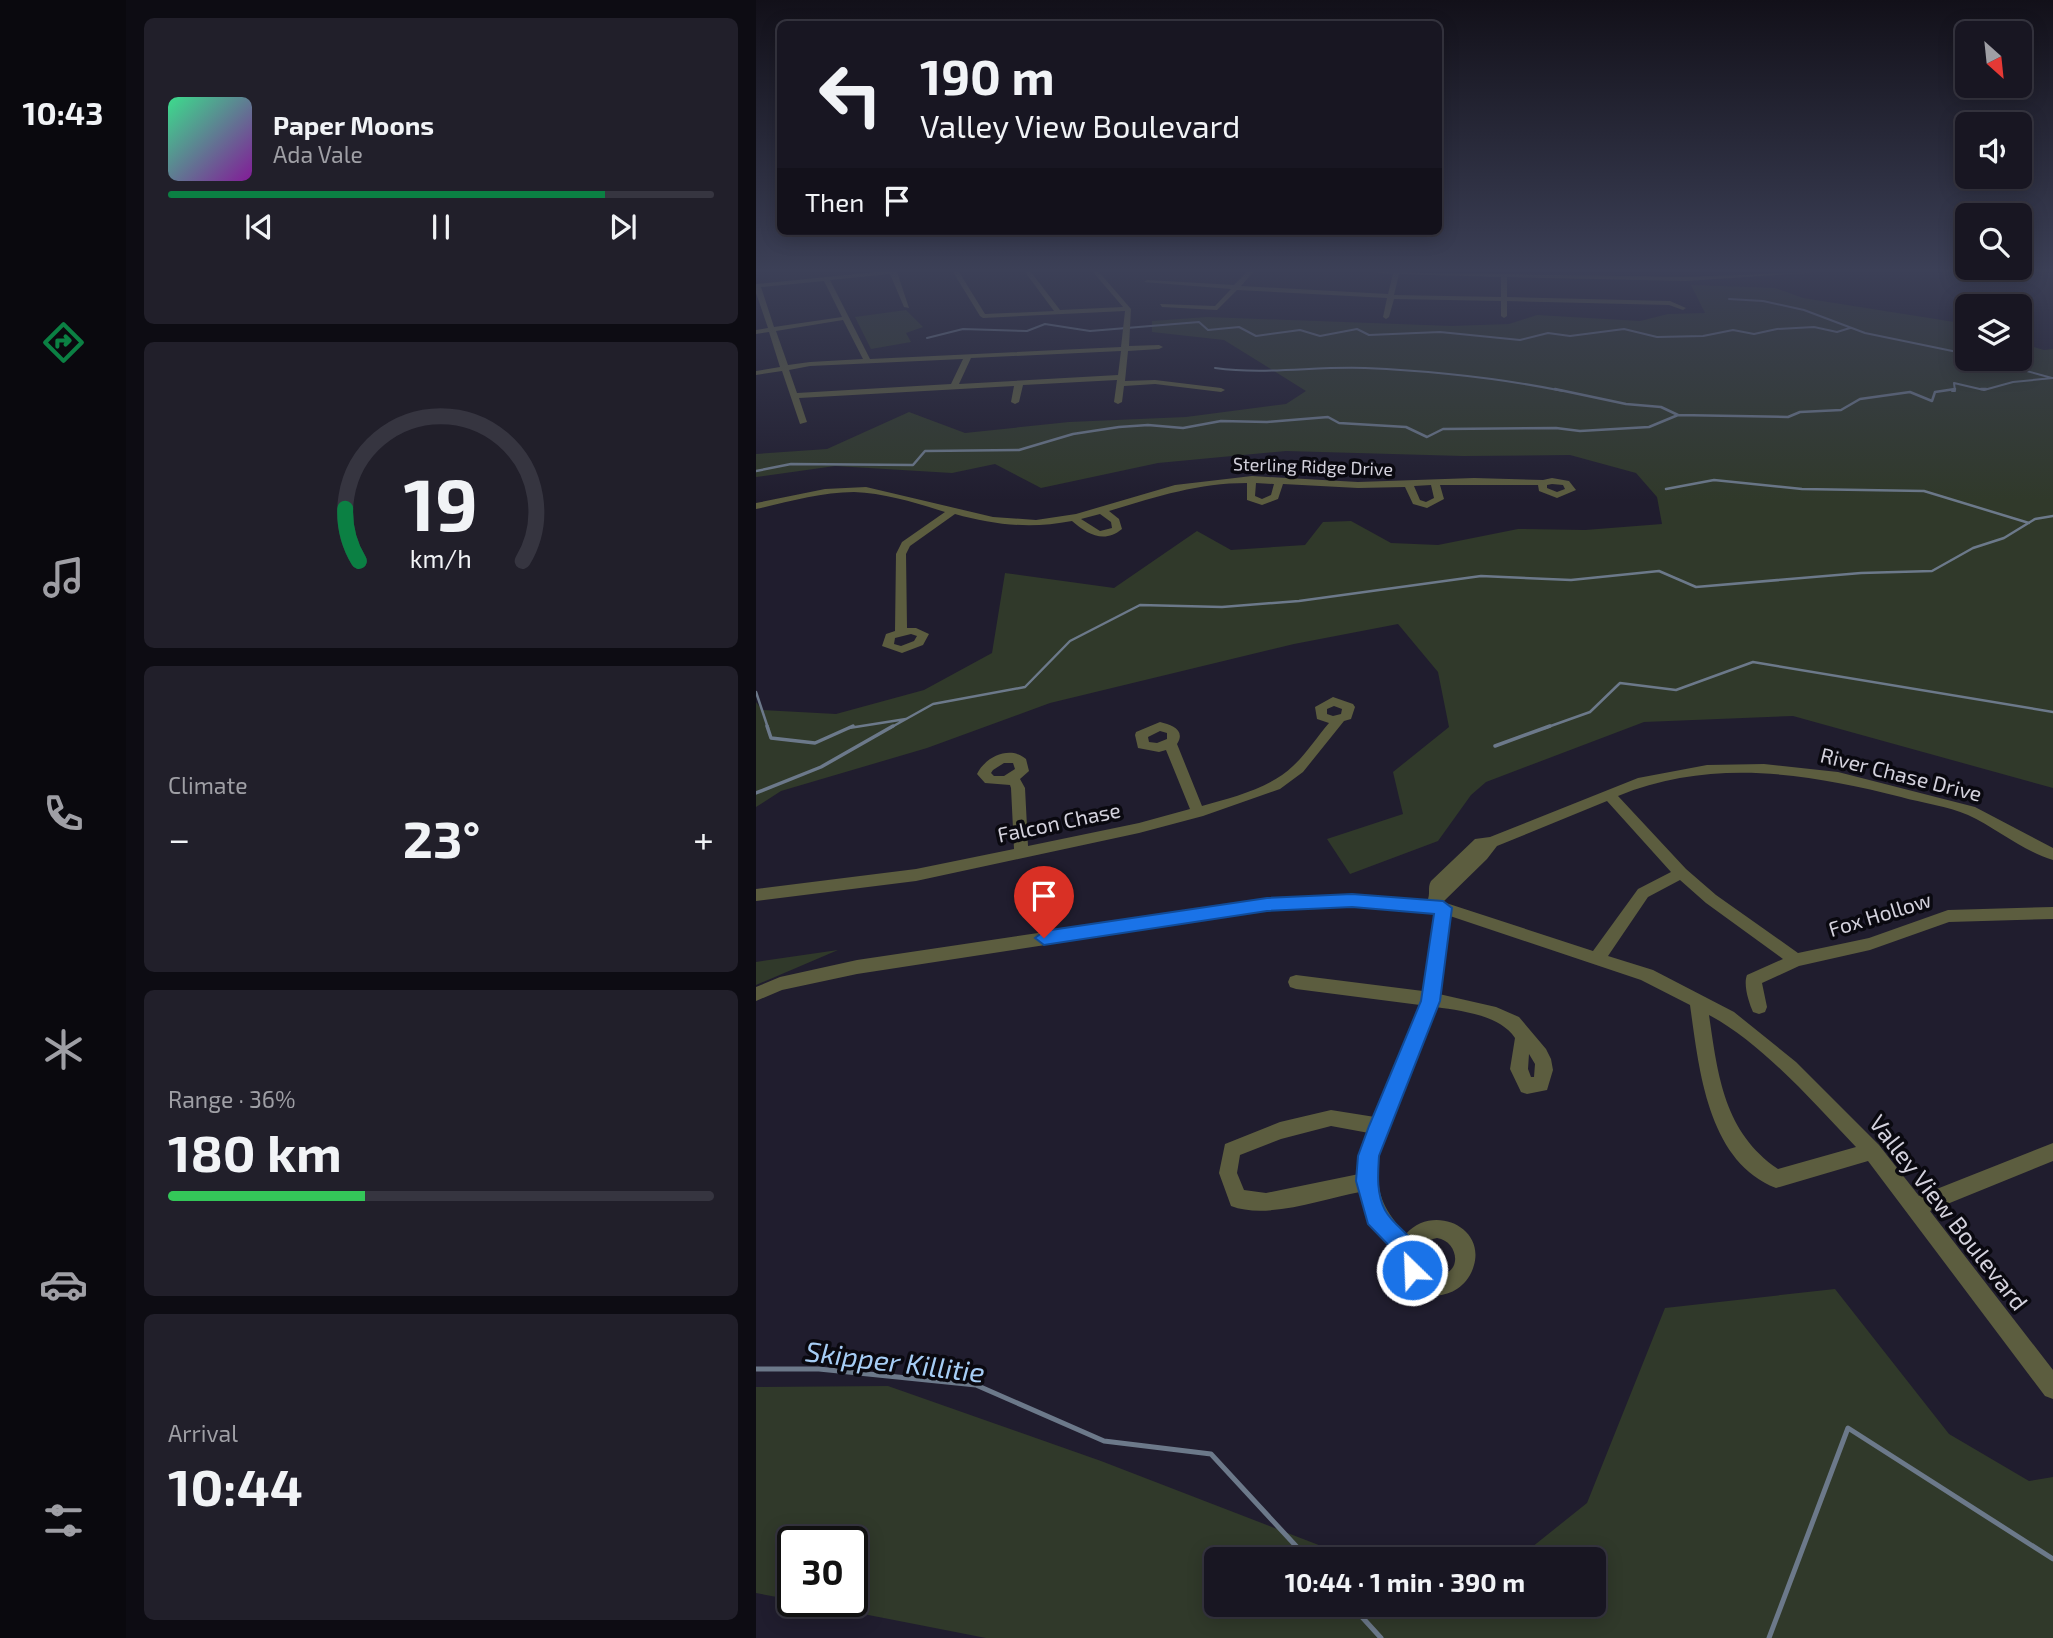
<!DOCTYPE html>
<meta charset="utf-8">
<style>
:root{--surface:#181622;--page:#211f2a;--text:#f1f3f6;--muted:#9f9fa5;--line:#363540;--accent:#0b8043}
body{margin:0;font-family:"Exo 2",sans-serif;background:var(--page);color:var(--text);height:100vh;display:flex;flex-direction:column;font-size:26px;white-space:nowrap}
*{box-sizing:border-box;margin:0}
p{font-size:23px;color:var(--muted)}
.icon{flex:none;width:38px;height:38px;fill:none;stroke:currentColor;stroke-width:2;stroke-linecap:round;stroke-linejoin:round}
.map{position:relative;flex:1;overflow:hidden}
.drawer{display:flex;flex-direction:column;gap:18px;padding:18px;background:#0d0c13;width:630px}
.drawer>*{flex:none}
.hud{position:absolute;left:21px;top:21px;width:665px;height:214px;border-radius:10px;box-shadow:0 4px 18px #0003,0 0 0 2px var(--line);background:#181622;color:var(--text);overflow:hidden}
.needle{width:46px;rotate:153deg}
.tools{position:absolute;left:1199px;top:21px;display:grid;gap:14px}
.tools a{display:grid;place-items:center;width:77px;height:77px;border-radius:10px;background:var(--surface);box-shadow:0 4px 18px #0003,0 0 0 2px var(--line);font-size:35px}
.speed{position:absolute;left:21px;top:1526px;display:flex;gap:14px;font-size:35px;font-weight:700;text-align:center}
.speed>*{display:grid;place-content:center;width:91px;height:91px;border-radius:50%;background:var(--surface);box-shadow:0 4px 18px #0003,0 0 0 2px var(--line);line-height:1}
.speed .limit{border:4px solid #111;border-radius:10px;background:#fff;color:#111}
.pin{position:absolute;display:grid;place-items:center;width:60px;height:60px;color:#fff;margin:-72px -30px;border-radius:50% 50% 50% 0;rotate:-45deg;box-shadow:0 0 7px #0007}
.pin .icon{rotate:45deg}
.me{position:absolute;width:77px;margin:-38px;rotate:336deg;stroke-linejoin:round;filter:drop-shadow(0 0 5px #0008)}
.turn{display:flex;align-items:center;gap:24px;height:147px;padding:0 28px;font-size:32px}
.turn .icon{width:91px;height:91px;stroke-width:2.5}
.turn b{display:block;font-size:49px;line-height:60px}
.then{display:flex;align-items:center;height:66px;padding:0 28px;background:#0003;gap:14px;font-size:26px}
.big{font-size:52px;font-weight:700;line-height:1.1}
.drawer .widget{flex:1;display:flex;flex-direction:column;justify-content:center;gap:10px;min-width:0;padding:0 24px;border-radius:10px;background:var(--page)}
.drawer .dial{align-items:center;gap:0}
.dial svg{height:182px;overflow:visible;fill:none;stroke:var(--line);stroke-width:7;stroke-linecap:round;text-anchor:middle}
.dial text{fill:var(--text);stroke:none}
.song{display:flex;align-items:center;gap:21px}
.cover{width:84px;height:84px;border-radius:10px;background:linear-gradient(135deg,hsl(150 70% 55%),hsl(290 70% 35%))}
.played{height:7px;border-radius:4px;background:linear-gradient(90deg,var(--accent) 80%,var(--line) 80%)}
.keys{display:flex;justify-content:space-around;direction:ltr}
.heat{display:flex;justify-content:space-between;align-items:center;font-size:38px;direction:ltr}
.charge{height:10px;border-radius:5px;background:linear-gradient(90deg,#34c759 36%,var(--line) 0)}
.trip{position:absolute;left:448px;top:1547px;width:402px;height:70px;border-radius:10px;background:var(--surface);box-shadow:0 4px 18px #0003,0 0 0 2px var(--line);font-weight:700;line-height:70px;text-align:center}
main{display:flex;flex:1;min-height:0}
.tabs{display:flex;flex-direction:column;width:126px;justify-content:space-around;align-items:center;background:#0a090e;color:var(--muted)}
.tabs .icon{width:49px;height:49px}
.tabs .current{color:var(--accent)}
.tabs b{font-size:32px;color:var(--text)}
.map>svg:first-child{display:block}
</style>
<main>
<nav class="tabs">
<b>10:43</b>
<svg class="icon current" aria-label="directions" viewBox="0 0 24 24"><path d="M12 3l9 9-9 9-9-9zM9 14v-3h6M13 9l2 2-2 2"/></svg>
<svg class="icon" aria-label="music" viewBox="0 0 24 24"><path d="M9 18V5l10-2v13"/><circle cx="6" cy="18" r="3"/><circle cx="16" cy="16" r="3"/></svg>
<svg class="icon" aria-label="phone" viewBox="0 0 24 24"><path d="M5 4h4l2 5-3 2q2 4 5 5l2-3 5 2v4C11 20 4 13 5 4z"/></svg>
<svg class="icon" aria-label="climate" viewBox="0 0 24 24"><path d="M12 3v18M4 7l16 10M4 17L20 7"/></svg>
<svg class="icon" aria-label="car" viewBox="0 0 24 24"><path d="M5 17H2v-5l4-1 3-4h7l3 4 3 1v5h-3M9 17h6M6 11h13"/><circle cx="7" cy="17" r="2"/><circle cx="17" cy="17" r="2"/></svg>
<svg class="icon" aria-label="filters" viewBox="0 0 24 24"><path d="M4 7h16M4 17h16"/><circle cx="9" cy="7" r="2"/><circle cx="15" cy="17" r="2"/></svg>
</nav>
<section class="drawer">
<div class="widget">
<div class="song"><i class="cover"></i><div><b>Paper Moons</b><p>Ada Vale</p></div></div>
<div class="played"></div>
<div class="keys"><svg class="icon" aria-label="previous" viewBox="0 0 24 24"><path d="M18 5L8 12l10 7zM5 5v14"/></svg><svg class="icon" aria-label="pause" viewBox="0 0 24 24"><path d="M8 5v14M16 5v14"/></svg><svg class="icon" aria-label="next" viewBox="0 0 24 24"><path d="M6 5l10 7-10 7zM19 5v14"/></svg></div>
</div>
<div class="widget dial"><svg viewBox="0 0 100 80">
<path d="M14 69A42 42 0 1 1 86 69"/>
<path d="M14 69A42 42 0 0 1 8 46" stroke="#0b8043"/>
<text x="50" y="56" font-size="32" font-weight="700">19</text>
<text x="50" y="72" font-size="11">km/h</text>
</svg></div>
<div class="widget"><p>Climate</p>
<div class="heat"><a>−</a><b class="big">23°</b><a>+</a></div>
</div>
<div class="widget"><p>Range · 36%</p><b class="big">180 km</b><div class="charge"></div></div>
<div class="widget"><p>Arrival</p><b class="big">10:44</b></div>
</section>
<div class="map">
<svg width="1297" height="1638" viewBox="0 0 1297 1638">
<rect width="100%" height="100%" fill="#201d2e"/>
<path fill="#30392a" d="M935,285L1019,288L1047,298L1211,324V359H1264V343L1288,350L1297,349V788L1037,716L888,722L730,782L715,795L682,841L594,874L571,839L647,814L637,772L693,727L682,672L642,624L538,644L294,703L171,748L25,791L0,807V702L6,710L80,714L168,690L236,653L249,573L358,588L441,531L475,550L549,545L567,522L595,521L635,543L682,545L762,529L829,530L906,524L901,497L880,473L814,455L707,456L530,451L402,463L285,488L239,464L196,473L79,466L0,477V454L71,449L153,412L209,433L313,422L430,417L530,404L550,391L468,340L396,332V321L451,317L696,326L753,324L781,315L884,321L912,314L949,313Z
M150,310L167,327L150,333L155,342L115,349L99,317Z
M82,950L0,985V962Z
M1079,1289L1193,1434L1273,1481L1297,1477V1638H230L41,1601H96V1542H37V1600L0,1593V1387L132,1386L345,1461L599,1559H460V1605H838V1559H761L831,1503L909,1308Z"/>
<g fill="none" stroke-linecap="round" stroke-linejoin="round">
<path stroke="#6c798a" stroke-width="2" d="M973,299L1007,301L1048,310L1109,333L1211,354
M171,338L207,329L271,331L289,324L334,331L443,322L452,330L483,327L500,336L544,330L564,336L601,329L613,335L684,332L764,340L792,333L814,336L868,329L901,337L947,336L977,330L998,334L1021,329L1058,327L1081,332L1094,328
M1227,359L1296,378
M459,368C510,375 559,366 609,368C676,371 743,378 807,391
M1196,391H1199L1198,383L1228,390L1257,382L1297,378"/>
<path stroke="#6c798a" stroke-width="2.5" d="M799,389L870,404L905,407L922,415
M1225,389H1230
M0,471L35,464L157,465L169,451L263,450L317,434L363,427L392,425L427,428L465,421L511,422L572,417L583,423L650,427L671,437L687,429L800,428L824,431L893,427L922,415L1032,417L1044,412L1085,410L1104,399L1154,392L1176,401L1179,392L1199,389
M910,489L958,480L1046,489L1168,491L1273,523
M0,692L12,728
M93,728L150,719
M134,728L177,704L269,687L314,641L384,605L466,607L543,601L725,576L815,580L903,571L940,587L1105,573L1176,571L1217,548L1248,538L1279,519L1297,516
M789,728L834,712L864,683L920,690L997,662L1297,712"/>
<path stroke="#6c798a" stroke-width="3.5" d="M11,726L15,738L59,743L97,726
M739,746L794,726
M0,793L65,767L137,726"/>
<path stroke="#6c798a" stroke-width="5" d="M0,1369H63L220,1385L348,1441L455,1454L552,1559
M595,1605L625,1638
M1013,1638L1092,1428L1297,1559"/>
<path fill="#5c5d3f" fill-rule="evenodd" d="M120,272H141L153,308L148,307L134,274L74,280L114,359L365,347L369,311L227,318L224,316L197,272H203L229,314L298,311L269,272H275L304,310L367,307L337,272H343L375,309L373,346L403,345L407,347L403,349L372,351L369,381L399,380L465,388L469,390L465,392L399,384L368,386L366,402L362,404L358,402L361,380L267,385L263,402L259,404L255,402L258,386L43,398L51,422L44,424L26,371L0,375V371L24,367L13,332L0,334V330L12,328L0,293V284ZM68,281L86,317L18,327L5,287ZM87,320L107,359L54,362L32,365L20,331ZM365,351L362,375L203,384L215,358ZM207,359L195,384L41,393L33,370L54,366Z
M491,272H497L485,286L632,294L637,274L615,272L930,277L1065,272L930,281L751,277V297L914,301L930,308L927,310L913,305L751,301V316L748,318L745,316V301L638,299L633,317L630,319L627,317L631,298L481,290L461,310L406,307L404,304L459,306L475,289L388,282L391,280L478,285ZM643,274L745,277V297L638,295Z
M496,476L602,482L718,478L787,480L796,478L813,481L820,490L801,498L783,491L782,485H684L688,499L671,508L657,504L649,487L602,488L527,484L522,499L506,505L491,500V483C442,483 399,497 353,511L363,519L366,529C348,544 331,534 316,521C275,529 238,525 199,514L154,546L150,554L151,628H160L173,634L167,645L146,653L126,646L130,634L139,631L140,554L146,542L189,512C160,503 129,493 98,492C65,492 32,502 0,509V503L69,489L110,487L237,517L280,520L320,514L419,485ZM500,483L518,484L515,495L506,499L499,496ZM796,484L807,485L809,489L801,492L791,488V485ZM675,485L678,498L670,502L664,500L658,486ZM344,514L355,522L356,528L344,531L325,519ZM155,634L161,636L158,641L145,646L138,644L139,638Z
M577,697L597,704L599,707L595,719L588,721L547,772L524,789L447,816L383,833L160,881L0,901V889L160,869L258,849L255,788L254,785L229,783L221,774C229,757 254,745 270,759L273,771L264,779L269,788L272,846L383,823L434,809L410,750L403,752L382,748L379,735L380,732L404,722C416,725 430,730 421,744L446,806C477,797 513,789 537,766C550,754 561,737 573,723L561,719L559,707ZM578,706L586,709L585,714L577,716L571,714V709ZM404,731L411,733V739L401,743L393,742L392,737ZM248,763H257L259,769L248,776H238L235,773L237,770Z
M1008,764L1082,772L1219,807L1297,848V860C1267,851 1240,828 1212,815C1192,806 1166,803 1145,797C1050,773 956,758 862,796L930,869L960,895L1042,953L1113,938L1192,910L1297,907V919L1193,922L1114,950L1043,966L1006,983L1011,1007L1009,1012L1003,1014L997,1012C993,1003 987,985 991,975L1027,959L950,903L924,880L892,897L852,956L897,970L978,1012L1040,1062L1123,1145L1163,1196L1297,1143V1161L1174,1211L1297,1370V1399L1289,1396L1112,1161L1020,1188C951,1161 943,1068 934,1005L885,980L694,916L683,994L740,1007L763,1017L790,1049L795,1059L797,1070L791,1090L771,1094L765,1092L754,1069L759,1038C744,1015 706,1011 680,1007L622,1155C620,1192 625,1207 650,1234C676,1204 729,1226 718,1265C711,1293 677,1306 654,1285C645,1276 646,1266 643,1255C641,1250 632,1244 628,1239C616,1226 607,1210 604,1192C567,1199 511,1220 475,1206L463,1173L469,1144L524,1122L575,1110L619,1117L664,1005L540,989L534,987L532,982L534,977L540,975L667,991L679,913L596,907L511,911L101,974L26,990L0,1001V987L24,977L101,960L511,899L596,895L671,901C675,894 671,888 675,881L719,839L734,837L882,778L951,765ZM851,801L915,872L882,889L837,951L687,902L731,859L741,846ZM953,1015C1006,1043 1058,1103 1100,1147L1022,1169C968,1132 962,1076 953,1015ZM773,1054L779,1064L778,1077H775L772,1069ZM575,1126L613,1133L604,1155L603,1174L510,1193L488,1190L481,1173L484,1155L525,1139ZM681,1238C702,1241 707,1272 684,1275C658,1278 656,1241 681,1238Z"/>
</g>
<linearGradient id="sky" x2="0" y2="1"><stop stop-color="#121019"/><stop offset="0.54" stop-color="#3c4057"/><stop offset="1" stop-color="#3c4057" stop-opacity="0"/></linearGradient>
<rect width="1297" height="501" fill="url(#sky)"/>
<path fill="#1a73e8" stroke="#114b97" stroke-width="2" d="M596,894L687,901L696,908L684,1001L623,1156C622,1173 620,1193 629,1210C642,1234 678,1244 664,1278L656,1281L648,1278L643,1256L612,1224L600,1181L602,1156L613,1126L665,1001L678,914L596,907L511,911L288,945L279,938L288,931L511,898Z"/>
<g text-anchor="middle" stroke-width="7" stroke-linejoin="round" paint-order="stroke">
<g font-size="18" fill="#d4d2dd" stroke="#0a0910">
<text transform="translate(557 467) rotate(2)" y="6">Sterling Ridge Drive</text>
</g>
<g font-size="21" fill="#d4d2dd" stroke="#0a0910">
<text transform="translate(1145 775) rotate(14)" y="7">River Chase Drive</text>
<text transform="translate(303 823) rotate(-12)" y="7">Falcon Chase</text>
<text transform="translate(1124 915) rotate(-17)" y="7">Fox Hollow</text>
</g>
<g font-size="24" fill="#d4d2dd" stroke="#0a0910">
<text transform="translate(1192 1213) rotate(52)" y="8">Valley View Boulevard</text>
</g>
<g font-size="28" font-style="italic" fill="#a6cdf5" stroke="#0a0910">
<text transform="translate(139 1362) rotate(7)" y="10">Skipper Killitie</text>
</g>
</g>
</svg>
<div class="tools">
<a><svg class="needle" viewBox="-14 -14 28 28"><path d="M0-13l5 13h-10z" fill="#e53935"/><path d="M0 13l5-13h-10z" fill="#9f9fa5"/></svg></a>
<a><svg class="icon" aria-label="sound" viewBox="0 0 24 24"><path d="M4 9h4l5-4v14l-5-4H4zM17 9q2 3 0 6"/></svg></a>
<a><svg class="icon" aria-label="search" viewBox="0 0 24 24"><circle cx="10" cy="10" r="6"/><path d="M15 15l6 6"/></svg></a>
<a><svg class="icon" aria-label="layers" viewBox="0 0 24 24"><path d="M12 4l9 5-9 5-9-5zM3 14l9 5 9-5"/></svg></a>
</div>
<div class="speed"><div class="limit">30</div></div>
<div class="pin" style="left:288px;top:938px;background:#d93025"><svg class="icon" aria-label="arrive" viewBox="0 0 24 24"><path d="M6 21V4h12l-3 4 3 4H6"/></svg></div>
<svg class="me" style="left:656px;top:1270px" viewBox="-20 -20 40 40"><circle r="17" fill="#1a73e8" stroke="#fff" stroke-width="3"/><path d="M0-11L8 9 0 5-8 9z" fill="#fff"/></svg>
<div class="trip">10:44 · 1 min · 390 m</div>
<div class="hud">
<div class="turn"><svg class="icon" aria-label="left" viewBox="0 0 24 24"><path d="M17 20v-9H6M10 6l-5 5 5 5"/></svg><div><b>190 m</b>Valley View Boulevard</div></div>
<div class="then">Then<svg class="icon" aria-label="arrive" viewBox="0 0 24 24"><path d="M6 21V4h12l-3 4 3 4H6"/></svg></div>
</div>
</div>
</main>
